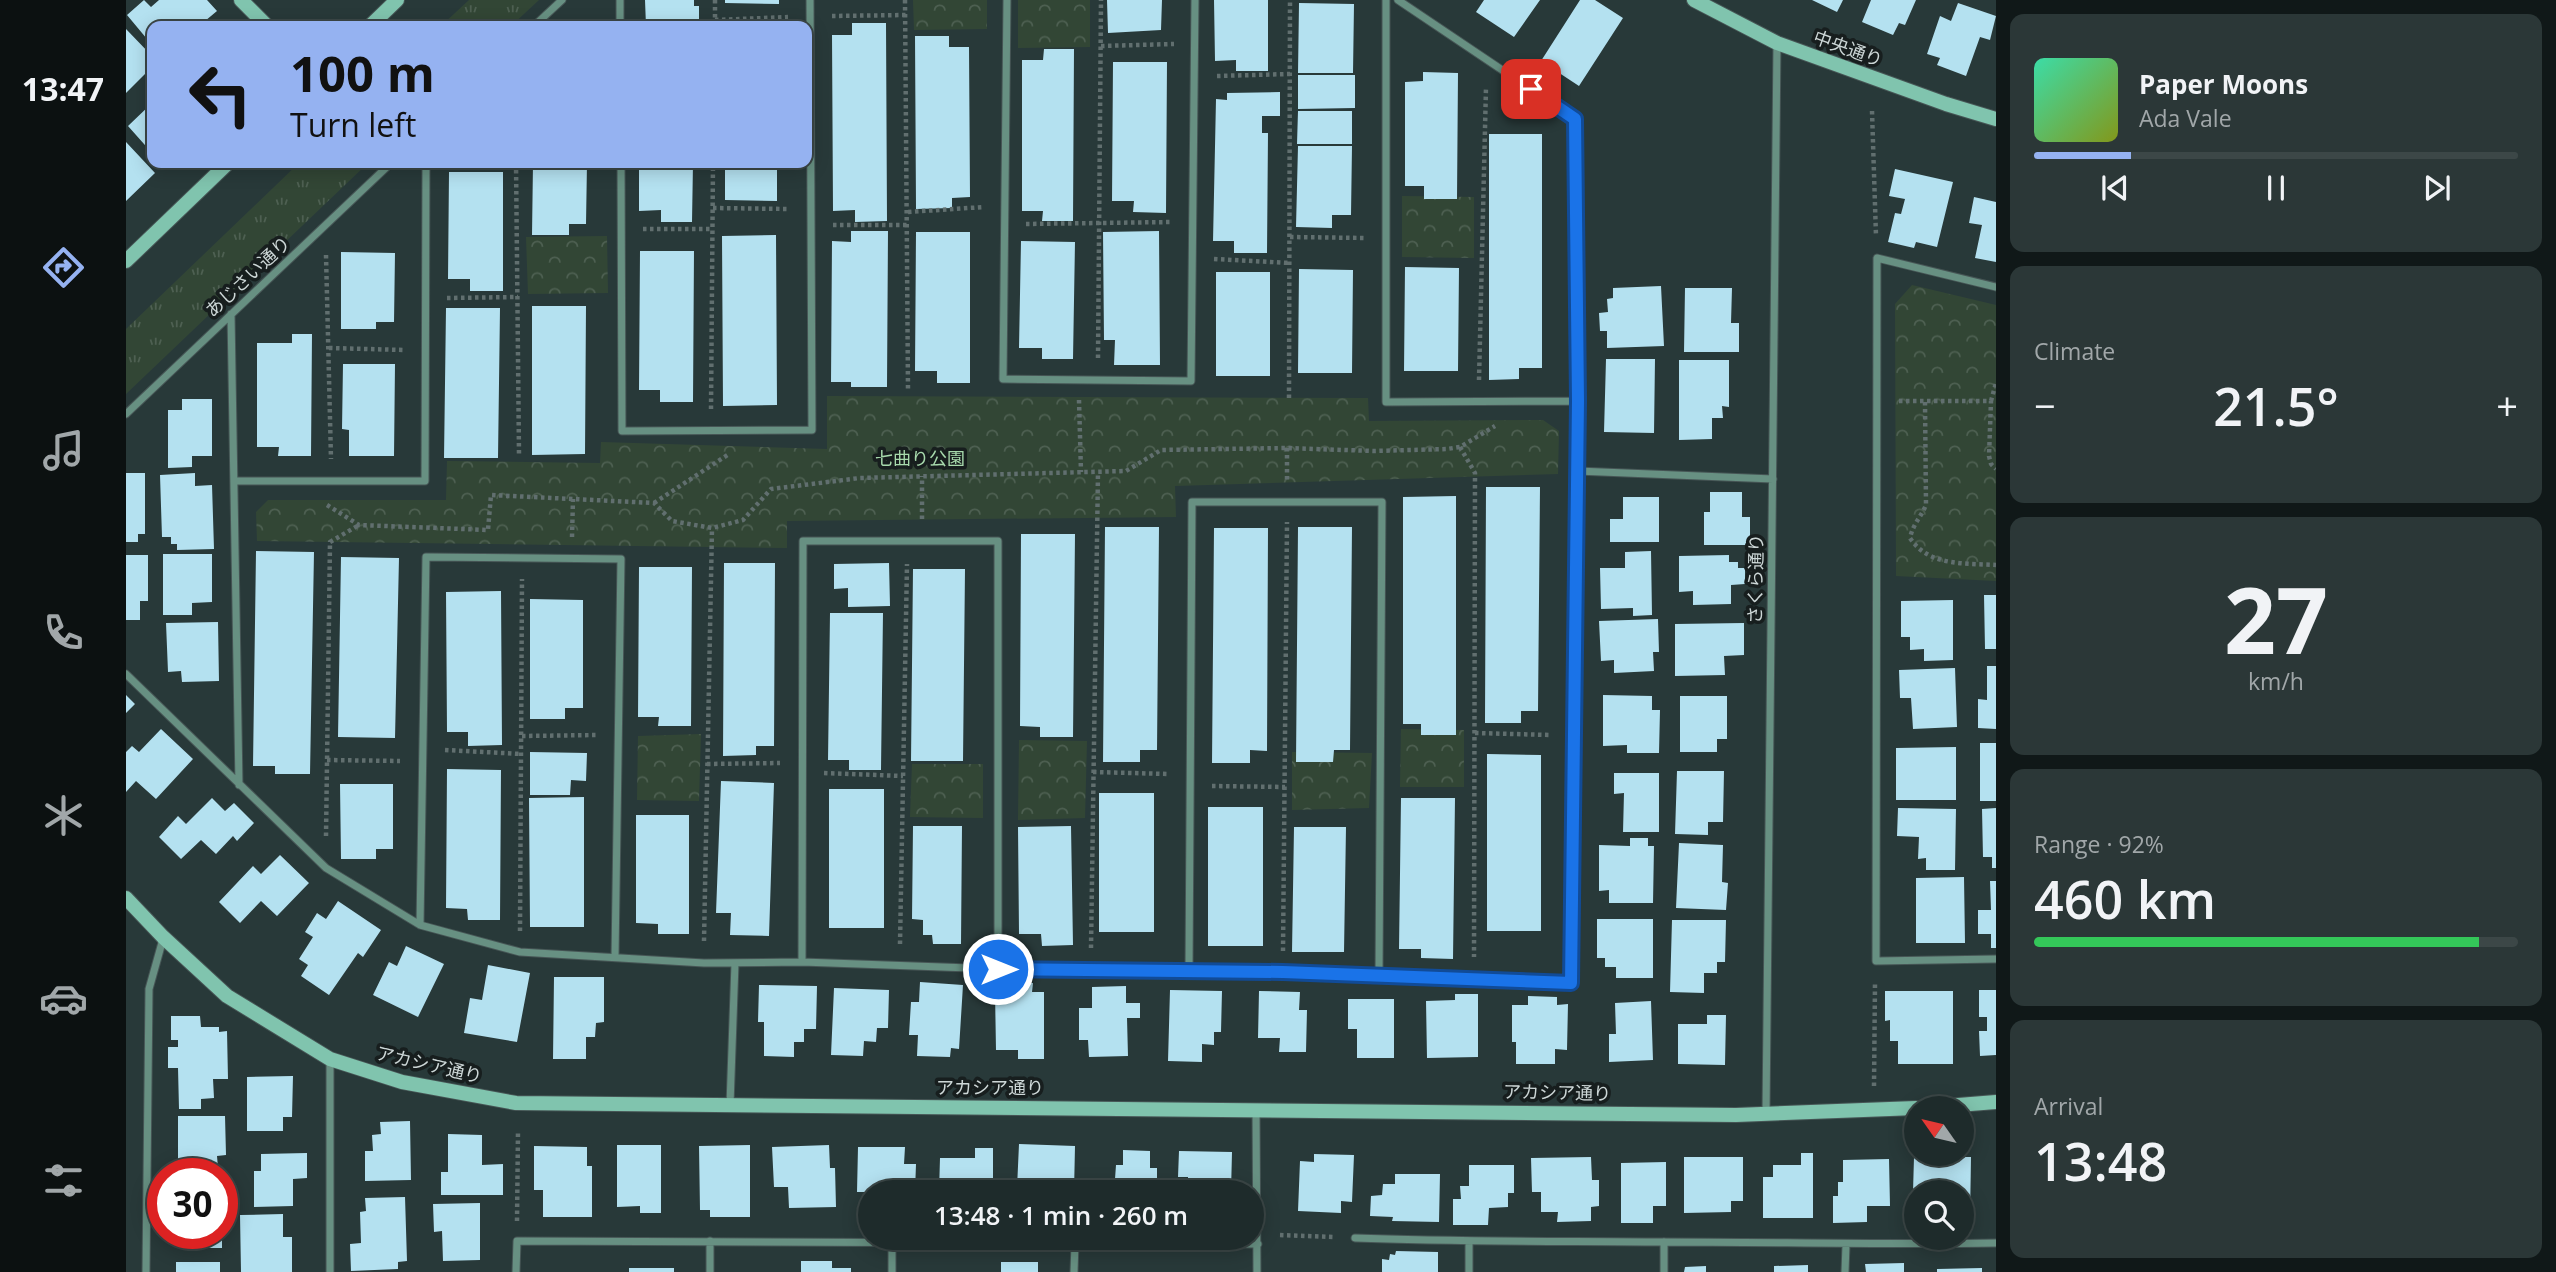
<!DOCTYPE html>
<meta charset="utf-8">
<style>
:root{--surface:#1e2b2b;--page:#2b3737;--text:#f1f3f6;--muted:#a1a7a9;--line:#3c4747;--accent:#95b2f1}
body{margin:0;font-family:"Open Sans","Noto Sans JP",sans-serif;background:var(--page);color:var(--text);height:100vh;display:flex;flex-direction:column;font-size:26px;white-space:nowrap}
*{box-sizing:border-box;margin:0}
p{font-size:23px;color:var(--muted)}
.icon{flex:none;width:38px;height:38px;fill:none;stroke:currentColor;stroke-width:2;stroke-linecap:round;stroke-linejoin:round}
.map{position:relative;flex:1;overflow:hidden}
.sheet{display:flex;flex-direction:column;gap:14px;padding:14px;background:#101818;width:560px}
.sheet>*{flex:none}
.hud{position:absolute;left:21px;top:21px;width:665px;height:147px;border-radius:14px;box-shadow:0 4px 18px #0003,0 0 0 2px var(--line);background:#95b2f1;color:#111;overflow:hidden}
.needle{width:46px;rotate:304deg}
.controls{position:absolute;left:1778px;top:1096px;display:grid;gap:14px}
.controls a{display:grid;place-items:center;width:70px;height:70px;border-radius:50%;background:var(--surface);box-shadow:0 4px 18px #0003,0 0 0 2px var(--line);font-size:35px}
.speed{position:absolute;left:21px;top:1158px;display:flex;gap:14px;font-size:35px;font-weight:700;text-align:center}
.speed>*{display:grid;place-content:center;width:91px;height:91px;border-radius:50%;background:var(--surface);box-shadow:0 4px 18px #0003,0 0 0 2px var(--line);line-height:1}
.speed .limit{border:10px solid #d22;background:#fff;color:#111}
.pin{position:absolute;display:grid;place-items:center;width:60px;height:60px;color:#fff;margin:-30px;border-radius:14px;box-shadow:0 4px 10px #0006}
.me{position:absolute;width:77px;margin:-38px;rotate:90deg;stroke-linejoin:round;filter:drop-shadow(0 0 5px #0008)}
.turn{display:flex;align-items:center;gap:24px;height:147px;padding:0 28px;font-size:32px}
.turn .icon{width:91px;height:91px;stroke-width:2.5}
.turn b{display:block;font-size:49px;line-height:60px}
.big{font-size:52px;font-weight:600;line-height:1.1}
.sheet .widget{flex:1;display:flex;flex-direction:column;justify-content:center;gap:10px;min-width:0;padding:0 24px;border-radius:14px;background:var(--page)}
.sheet .dial{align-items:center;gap:0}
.dial b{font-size:91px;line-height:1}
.song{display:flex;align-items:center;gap:21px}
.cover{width:84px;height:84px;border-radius:10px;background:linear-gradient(135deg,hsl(160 70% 55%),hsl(70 70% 35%))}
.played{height:7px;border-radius:4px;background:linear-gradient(90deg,var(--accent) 20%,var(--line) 20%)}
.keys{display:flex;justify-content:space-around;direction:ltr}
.heat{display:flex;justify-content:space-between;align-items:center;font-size:38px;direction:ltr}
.charge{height:10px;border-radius:5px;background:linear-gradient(90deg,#34c759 92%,var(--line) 0)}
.trip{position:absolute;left:732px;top:1180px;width:406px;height:70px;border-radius:35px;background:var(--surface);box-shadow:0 4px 18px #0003,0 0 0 2px var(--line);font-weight:600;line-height:70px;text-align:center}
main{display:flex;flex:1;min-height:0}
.menu{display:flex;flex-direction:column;width:126px;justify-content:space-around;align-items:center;background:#0c1111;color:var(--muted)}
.menu .icon{width:49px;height:49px}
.menu .selected{color:var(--accent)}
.menu b{font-size:32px;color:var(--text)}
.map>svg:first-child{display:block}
</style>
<main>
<nav class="menu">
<b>13:47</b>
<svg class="icon selected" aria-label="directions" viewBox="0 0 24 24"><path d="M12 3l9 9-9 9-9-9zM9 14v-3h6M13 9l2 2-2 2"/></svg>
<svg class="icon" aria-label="music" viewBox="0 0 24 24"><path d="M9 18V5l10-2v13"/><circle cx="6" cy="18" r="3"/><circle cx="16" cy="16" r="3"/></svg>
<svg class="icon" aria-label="phone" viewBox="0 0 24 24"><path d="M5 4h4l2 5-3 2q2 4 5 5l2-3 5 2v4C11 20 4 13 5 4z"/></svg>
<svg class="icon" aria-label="climate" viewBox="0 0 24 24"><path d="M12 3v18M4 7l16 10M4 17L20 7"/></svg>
<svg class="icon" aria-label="car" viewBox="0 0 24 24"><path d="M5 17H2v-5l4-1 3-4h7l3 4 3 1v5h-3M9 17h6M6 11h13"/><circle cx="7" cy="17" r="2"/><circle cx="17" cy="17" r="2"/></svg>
<svg class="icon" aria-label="filters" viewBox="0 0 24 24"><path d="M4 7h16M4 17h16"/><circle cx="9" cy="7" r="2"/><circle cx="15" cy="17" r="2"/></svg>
</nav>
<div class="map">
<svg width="1870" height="1272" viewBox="0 0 1870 1272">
<defs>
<pattern id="grass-tufts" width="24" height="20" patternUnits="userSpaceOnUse" patternTransform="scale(1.75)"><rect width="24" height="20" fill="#324635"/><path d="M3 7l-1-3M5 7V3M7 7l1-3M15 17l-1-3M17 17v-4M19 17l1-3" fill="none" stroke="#4e6052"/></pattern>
<pattern id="park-crowns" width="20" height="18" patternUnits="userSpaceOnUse" patternTransform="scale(1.75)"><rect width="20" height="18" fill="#324635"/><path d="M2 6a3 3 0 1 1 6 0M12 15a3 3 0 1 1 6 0" fill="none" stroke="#4e6052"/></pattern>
</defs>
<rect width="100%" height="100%" fill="#283939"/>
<path fill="url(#grass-tufts)" d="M343,0H413L385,26H315Z
M173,163H242L0,394V329Z"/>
<path fill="url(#park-crowns)" d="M787,0H861V29L788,30Z
M892,0H964V47L892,48Z
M1276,196L1348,197V258L1276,257Z
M481,236L482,293L402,294L400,237Z
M1786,285L1870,305V581L1770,576L1769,304Z
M701,396L1242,398L1243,421L1417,420L1433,431L1432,474L1049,486L1050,517L661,521V548L131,541L130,512L142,500H320L321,461L474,463L475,442L701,449Z
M1275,729L1338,730V787H1274Z
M575,734L573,801L511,800L512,736Z
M893,740L961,741L959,818L892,820Z
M1166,752L1246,753L1243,808L1166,810Z
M786,764H857V818L784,817Z"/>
<path fill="#b4e1f0" d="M18,0L25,7L33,0H81L91,11L73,26H26V45L1,15Z
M519,0H568V6H573V26H520Z
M599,0H653V4L599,3Z
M981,0H1036L1035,30L982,33Z
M1088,0H1142V71H1110V60L1089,61Z
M1358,0H1414L1388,37L1350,12Z
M1454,0H1469L1497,18L1453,86L1415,61Z
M1686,0H1717L1711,12Z
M1745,0H1790L1779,25L1773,23L1767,35L1736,22Z
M1173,3L1228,4L1227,73H1172Z
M1832,3L1870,16L1864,40L1854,37L1840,76L1811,65L1814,58L1801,54L1814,16L1825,21Z
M726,23H760L761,221L729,222V210L707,211L706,35H726Z
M0,29L26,56V67L0,93Z
M789,36H823V47H843L844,197L826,198V208L790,209Z
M918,49H948L947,221H916L917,211H896V60H917Z
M987,62H1041L1040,213L1007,212L1008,201H986Z
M1297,72L1332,73L1331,199H1298V186H1279V82L1297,81Z
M1172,75H1229V108L1172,109Z
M1154,92V116H1136V133H1142L1141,253H1108V241H1087L1090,99L1101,100V93Z
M26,103V153L2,126Z
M1172,111H1226V144H1171Z
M1363,134H1416V368H1393V379L1363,380Z
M0,142L29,173L0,201Z
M1172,146H1226L1225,215H1206V228L1170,227Z
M407,163H461L460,224H443V235H406Z
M513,163H567L566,222H535V210L513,211Z
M599,163H651V201L599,200Z
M1769,169L1827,182L1811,247L1790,242L1788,248L1762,242L1769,213L1775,214L1779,199L1763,196Z
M323,172H377V291H344V279H322Z
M1848,197L1870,202V262L1849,258L1856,225L1843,223Z
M725,231H762L761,387H725V382H705L706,241L725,242Z
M1033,231L1034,365H988L989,340H978L977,232Z
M790,232H844V383H811V371H789Z
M650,235L651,405L597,406L596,236Z
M895,241L949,242L947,359H916V348H893Z
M514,251H568L567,402H534V390H513Z
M215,252L269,253L268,322H250V329H215Z
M1279,267L1333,268L1332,371H1278Z
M1173,269L1227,270L1226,373H1172Z
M1090,272H1144V376H1090Z
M1535,286L1538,346L1481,348V331H1474L1473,313L1482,312L1481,299L1487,298V288Z
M1559,288H1606L1605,323H1613V352H1558Z
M406,306H460L459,454L406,455Z
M320,308H374L372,458H318Z
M166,334H186L185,456H152L153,447H131V343H166Z
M1480,359H1529L1528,433L1478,432Z
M1553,360H1603V407L1596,406L1597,418H1586V439L1553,440Z
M217,364H269L268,456H223V430L216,429Z
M56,399H86V456H66V467L42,468V410H56Z
M0,473H19V534H12V542H0Z
M69,473V486L86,485L88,549L51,550V544H45V537H36L34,475Z
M1360,487H1414L1412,711H1395V723H1359Z
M1584,492H1616V517H1624V545H1578V512H1584Z
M1330,496V735H1295V724H1277V497Z
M1497,497H1533V542H1484V519H1497Z
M979,527H1033L1031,750H1014V762H977Z
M1172,527H1226L1224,750H1208L1207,762H1170Z
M1088,528H1142L1141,751L1124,750V763H1086Z
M895,534H949L947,737H914V727L894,726Z
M130,551L188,552L184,774H149V766H127Z
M1525,551L1526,615L1507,616V608L1475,609L1474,568H1499V552Z
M37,554H86V602L66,603V615H37Z
M0,555H22V601H14V620H0Z
M1603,555V562H1612V568H1619V584L1605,585V604L1567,605V591L1553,592V556Z
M215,557L273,558L269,738L212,737Z
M598,563H649L648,746H630V755L597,756Z
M763,563L764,606L722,607V588L708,589V564Z
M513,567H566L565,726H532L533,717H512Z
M787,569H839L837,761H785Z
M375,591L376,745L342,746V732H321L320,592Z
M1858,595H1870V649H1859Z
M404,599L457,600V708H439V719H404Z
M1827,600V660L1798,661V649L1784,650V637H1775V601Z
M704,613H757L755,770H723V760H702Z
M1532,619L1533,652H1527L1528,671L1488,673V660L1475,661L1473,621Z
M92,622L93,681L56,682L55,671L42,672L40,623Z
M1618,623V655L1598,656L1599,675L1549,676V624Z
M1861,666H1870V729L1852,728V699L1861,700Z
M1829,668L1831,727L1787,729L1785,698H1774L1773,670Z
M0,695L9,704L0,713Z
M1477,695L1526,696V710H1534L1533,753H1501V745L1477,746Z
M1554,696H1601V739H1591V752H1554Z
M35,729L67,759L30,799L10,781L0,792V752L6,746L13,752Z
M1854,743H1870V801H1854Z
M1830,747V800H1770V748Z
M404,752L461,753L460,781L445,780L444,795H404Z
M1361,754L1415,755V931H1361Z
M321,769L375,770L374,920H342L341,909L320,908Z
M1551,771H1598L1597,822H1582V835L1549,834Z
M1488,773H1533V832H1497L1498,793L1488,794Z
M595,781L648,783L643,936L604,935L605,913H590Z
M214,784H267V849H250V859H215Z
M703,789H758V928H703Z
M973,793H1028V932H973Z
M458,797V927H404L403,798Z
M86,798L99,811L108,803L128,823L111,841L107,836L90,854L75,840L55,859L33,837L52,816L60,824Z
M1275,798H1329L1327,959L1295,958V949H1273Z
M1082,807H1137V946H1082Z
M1772,808L1830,809L1829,870H1800V858L1792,859L1793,837L1771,836Z
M1870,808V868H1866V857H1857L1856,809Z
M510,815H563V934H532V924L510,923Z
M787,826H836L835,944H807L806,935H797V920L786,919Z
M945,826L947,945L916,946L915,934H893L892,827Z
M1168,827H1220L1218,952H1166Z
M1504,838H1522V846H1528L1527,903H1483V890L1473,891V845L1504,846Z
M1553,843L1597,845L1596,882L1602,883L1600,910L1550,908Z
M154,855L183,883L151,916L135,901L114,923L93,902L127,866L135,874Z
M1838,877L1839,943H1790V878Z
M1864,881H1870V948H1865V934H1852V910H1865Z
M212,901L255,930L237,957L232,953L203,995L175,976L182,965L173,959L187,937L179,932L191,913L200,919Z
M1471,919H1527V978H1490V967H1479V958H1471Z
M1546,920H1600L1599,962H1591V973H1578V993L1544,992Z
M280,946L318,964L292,1017L247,995L263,962L271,966Z
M362,965L404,973L391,1042L338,1033L344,998L356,1000Z
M428,977H478V1022L470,1023L469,1037H460V1059H427Z
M794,982L837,985L833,1049L825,1048L824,1057L791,1056L792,1035H783L785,1002H793Z
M907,983L906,992H918V1059H892V1050H870L869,992H883V984Z
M633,985L691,986L690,1029H678V1042H668V1057L638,1056V1022H632Z
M1000,986V1003H1014V1018H1001L1002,1056L963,1057L962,1040H953V1008H966V987Z
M708,988L763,990L762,1028H751L750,1042L738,1041L737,1056L705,1055Z
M1044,990L1096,991L1095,1032H1088V1045L1076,1044V1062L1042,1061Z
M1853,990H1870V1055L1854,1056L1853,1031H1861V1017H1853Z
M1133,991L1174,992L1173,1010H1181L1180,1052H1153L1154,1038H1132Z
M1759,991H1827V1064H1772V1041H1764V1020L1759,1021Z
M1329,994H1352V1057L1301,1058L1300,1001L1329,1000Z
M1402,996L1431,997V1005L1442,1004L1441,1050L1429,1049V1064H1390V1042H1386V1005H1402Z
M1222,999H1268V1058H1231V1029H1222Z
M1525,1001L1527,1060L1483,1062V1034H1490L1489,1003Z
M1581,1015H1600L1599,1065L1552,1064V1024H1581Z
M45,1016H74L75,1027H93V1032L101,1031L102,1079H87L88,1098L75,1099V1109H53L52,1068H42V1047H52V1040H45Z
M167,1076L166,1117H157V1131H121V1077Z
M52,1116H99L100,1155L91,1156L92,1168L52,1169Z
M284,1121L285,1180L239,1181V1151H247L246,1135L255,1134L254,1122Z
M322,1134L356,1135V1165L377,1164V1195H315V1172H322Z
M893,1144L949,1146L948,1192H902V1188H891Z
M491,1145H535V1213H514V1206L491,1207Z
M624,1145V1217H584V1210H574L573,1146Z
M703,1145L704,1168H709L710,1207L663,1208L662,1187H648L646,1147Z
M408,1146L461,1147V1166H466V1217H417V1190H408Z
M732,1147H779L778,1164H790L789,1192H744V1216H740L741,1192H731Z
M849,1148H867V1192H813L814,1158H849Z
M997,1150L1024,1151V1168H1031V1192H982L983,1179H989L990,1165H997Z
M1053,1151L1106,1152L1105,1192H1062V1177H1052Z
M181,1153V1178L167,1179V1206L128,1207V1171H135V1154Z
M1675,1153H1687V1218H1637V1177H1647V1165H1675Z
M1188,1154L1228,1155L1226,1202L1215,1201V1213L1172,1211L1174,1161L1188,1162Z
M1465,1157L1466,1180H1473V1206L1465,1207V1221L1431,1222L1432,1212H1415V1192H1406L1405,1158Z
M1558,1157H1617V1201H1605V1212L1558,1213Z
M1788,1157H1845L1844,1218H1836V1192H1787Z
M1763,1159L1764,1206H1741V1222L1707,1223V1196H1712V1182H1717V1160Z
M1540,1162V1206H1527V1223H1495V1163Z
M1343,1165H1388V1193H1382V1207L1363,1208L1362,1225H1327V1199H1335L1334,1186H1343Z
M1269,1174H1314L1313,1222L1266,1221L1267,1217L1244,1216L1245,1196L1256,1195L1257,1184H1269Z
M279,1197L281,1261L272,1262V1269L225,1271L224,1244L235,1243L234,1212L240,1211L239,1198Z
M354,1203V1260L317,1261L316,1231L308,1232L307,1204Z
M96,1207L102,1208V1227L96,1226Z
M157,1214V1237H166V1272H115L114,1215Z
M52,1234H96V1248H52Z
M1270,1251L1312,1252V1272H1256V1259L1263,1260L1264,1254L1269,1255Z
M675,1261H706V1268H725V1272H675Z
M50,1262H94V1272H50Z
M875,1262H912V1272H875Z
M1778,1263V1272H1740L1739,1264Z
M1682,1265V1272H1648V1266Z
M1580,1266V1272H1558L1559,1267Z
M503,1268H548V1272H503Z
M1856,1268V1272H1811V1269Z"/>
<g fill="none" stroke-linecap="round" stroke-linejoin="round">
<defs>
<path id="street" d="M494,0V26
M881,0L877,379L1065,381L1069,0
M1260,0V402L1452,401
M408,26L436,0
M495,163L496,431L686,430L684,0
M1870,287L1751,258L1750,961L1870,959
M105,314L113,785
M0,414L265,163
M1451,471L1647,479
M108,481H299L300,163
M0,674L200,868L294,925L394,952L578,963L676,962L872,969L1157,972L1445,983L1452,401L1449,119L1272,0
M294,925L300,557L495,559L489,957
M676,962L677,541H872V969
M1063,970L1066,502H1256L1253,974
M604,1105L609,963
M1130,1109L1131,1272
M1640,1114L1651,43
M1229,1238C1332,1242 1434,1241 1536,1242C1648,1242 1759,1245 1870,1243
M1343,1243V1272
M20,1272L23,989L37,939
M204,1272V1059
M390,1272L391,1241L1132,1244
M584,1272V1241
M766,1272V1242
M948,1272L949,1243
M1538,1272V1242
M1719,1272L1720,1245"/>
<path id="secondary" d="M115,0L141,26
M1568,0L1651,43L1820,104L1870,119
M244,26L271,0
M0,261L102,163
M0,898L37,937L101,996L204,1059L276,1082L390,1103L1610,1115L1790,1108
M1795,1108L1870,1102"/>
</defs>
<use href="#street" stroke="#465555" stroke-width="9"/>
<use href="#secondary" stroke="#465555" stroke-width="16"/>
<path stroke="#616f6f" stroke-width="4.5" stroke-dasharray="3.5 3.5" stroke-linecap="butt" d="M589,0V26
M779,0L782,389
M706,16L780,15
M589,20L662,17
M975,46L1048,44
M1091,76L1164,74
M1746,111L1750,236
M390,163L393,454
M587,208L663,209
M782,212L858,207
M900,224L1046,222
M707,225H782
M517,229H587
M1164,237L1240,238
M200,255L205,459
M1088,259L1164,263
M321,298L392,297
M203,348L279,350
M972,358L975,0
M1353,380L1360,87
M1163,398L1164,0
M953,400L955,472
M1773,401H1865L1863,456L1865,464L1870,469
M1865,401L1870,383
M1799,402L1800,505C1795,517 1787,524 1784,538C1803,567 1840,563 1870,565
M585,409L587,163
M1334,447L1349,473L1348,957
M1161,448V482
M528,503L603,454
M201,505L233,525L362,530L365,495L528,503L546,521L586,528L617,520L645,489L734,478L1000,471L1035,450L1161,448L1247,451L1321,449L1334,447L1369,426
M796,519V476
M446,537L447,499
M1349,733L1425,735
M396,736L472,735
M319,750L396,754
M201,760L274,761
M581,764L654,763
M967,772L1043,774
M698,773L777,776
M1086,786L1159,787
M200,836L204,542L233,525
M394,931L396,579
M578,941L586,528
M774,944L781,564
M965,948L972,472
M1157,951L1161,522
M1748,1086L1749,983
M391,1221L392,1131
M1154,1235L1208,1237"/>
<use href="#street" stroke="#679082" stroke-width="7"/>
<use href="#secondary" stroke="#80c4ae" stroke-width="14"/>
</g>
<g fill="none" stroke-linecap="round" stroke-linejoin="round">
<defs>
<path id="route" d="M872,969L1157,972L1445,983L1452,401L1449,119L1405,89"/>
</defs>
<use href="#route" stroke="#114b97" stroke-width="18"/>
<use href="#route" stroke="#1a73e8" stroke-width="12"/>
</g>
<g text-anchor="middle" stroke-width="7" stroke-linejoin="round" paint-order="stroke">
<g font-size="18" fill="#cdd7d7" stroke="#171e1e">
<text transform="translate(1722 49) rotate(20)" y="6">中央通り</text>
<text transform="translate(122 277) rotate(-43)" y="6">あじさい通り</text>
<text transform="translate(1630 579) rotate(-89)" y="6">さくら通り</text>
<text transform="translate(303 1065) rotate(13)" y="6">アカシア通り</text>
<text x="864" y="1094">アカシア通り</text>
<text transform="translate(1431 1093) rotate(1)" y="6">アカシア通り</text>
</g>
<g font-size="18" fill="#a7d9ac" stroke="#171e1e">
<text x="794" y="465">七曲り公園</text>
</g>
</g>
</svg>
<div class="controls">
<a><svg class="needle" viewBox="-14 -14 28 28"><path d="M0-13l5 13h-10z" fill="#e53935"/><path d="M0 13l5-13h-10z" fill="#a1a7a9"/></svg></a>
<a><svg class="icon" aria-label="search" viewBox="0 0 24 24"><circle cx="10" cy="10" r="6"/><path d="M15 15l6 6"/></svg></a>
</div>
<div class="speed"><div class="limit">30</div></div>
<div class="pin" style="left:1405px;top:89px;background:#d93025"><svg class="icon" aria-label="arrive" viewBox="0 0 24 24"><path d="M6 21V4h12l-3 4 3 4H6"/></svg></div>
<svg class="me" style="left:872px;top:969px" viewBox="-20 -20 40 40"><circle r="17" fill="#1a73e8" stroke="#fff" stroke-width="3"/><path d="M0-11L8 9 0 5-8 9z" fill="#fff"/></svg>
<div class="trip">13:48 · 1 min · 260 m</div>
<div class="hud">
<div class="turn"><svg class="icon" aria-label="left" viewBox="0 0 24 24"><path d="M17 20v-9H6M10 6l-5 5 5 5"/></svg><div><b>100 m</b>Turn left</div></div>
</div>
</div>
<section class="sheet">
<div class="widget">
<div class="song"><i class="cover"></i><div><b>Paper Moons</b><p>Ada Vale</p></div></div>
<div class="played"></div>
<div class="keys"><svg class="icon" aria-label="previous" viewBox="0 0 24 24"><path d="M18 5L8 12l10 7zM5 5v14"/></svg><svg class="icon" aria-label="pause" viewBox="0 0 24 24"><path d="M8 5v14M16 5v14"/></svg><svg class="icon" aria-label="next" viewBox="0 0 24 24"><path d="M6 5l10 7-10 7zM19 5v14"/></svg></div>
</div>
<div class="widget"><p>Climate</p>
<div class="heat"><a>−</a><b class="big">21.5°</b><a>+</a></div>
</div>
<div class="widget dial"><b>27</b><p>km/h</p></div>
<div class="widget"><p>Range · 92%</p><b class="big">460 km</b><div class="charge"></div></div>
<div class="widget"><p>Arrival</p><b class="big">13:48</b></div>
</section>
</main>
